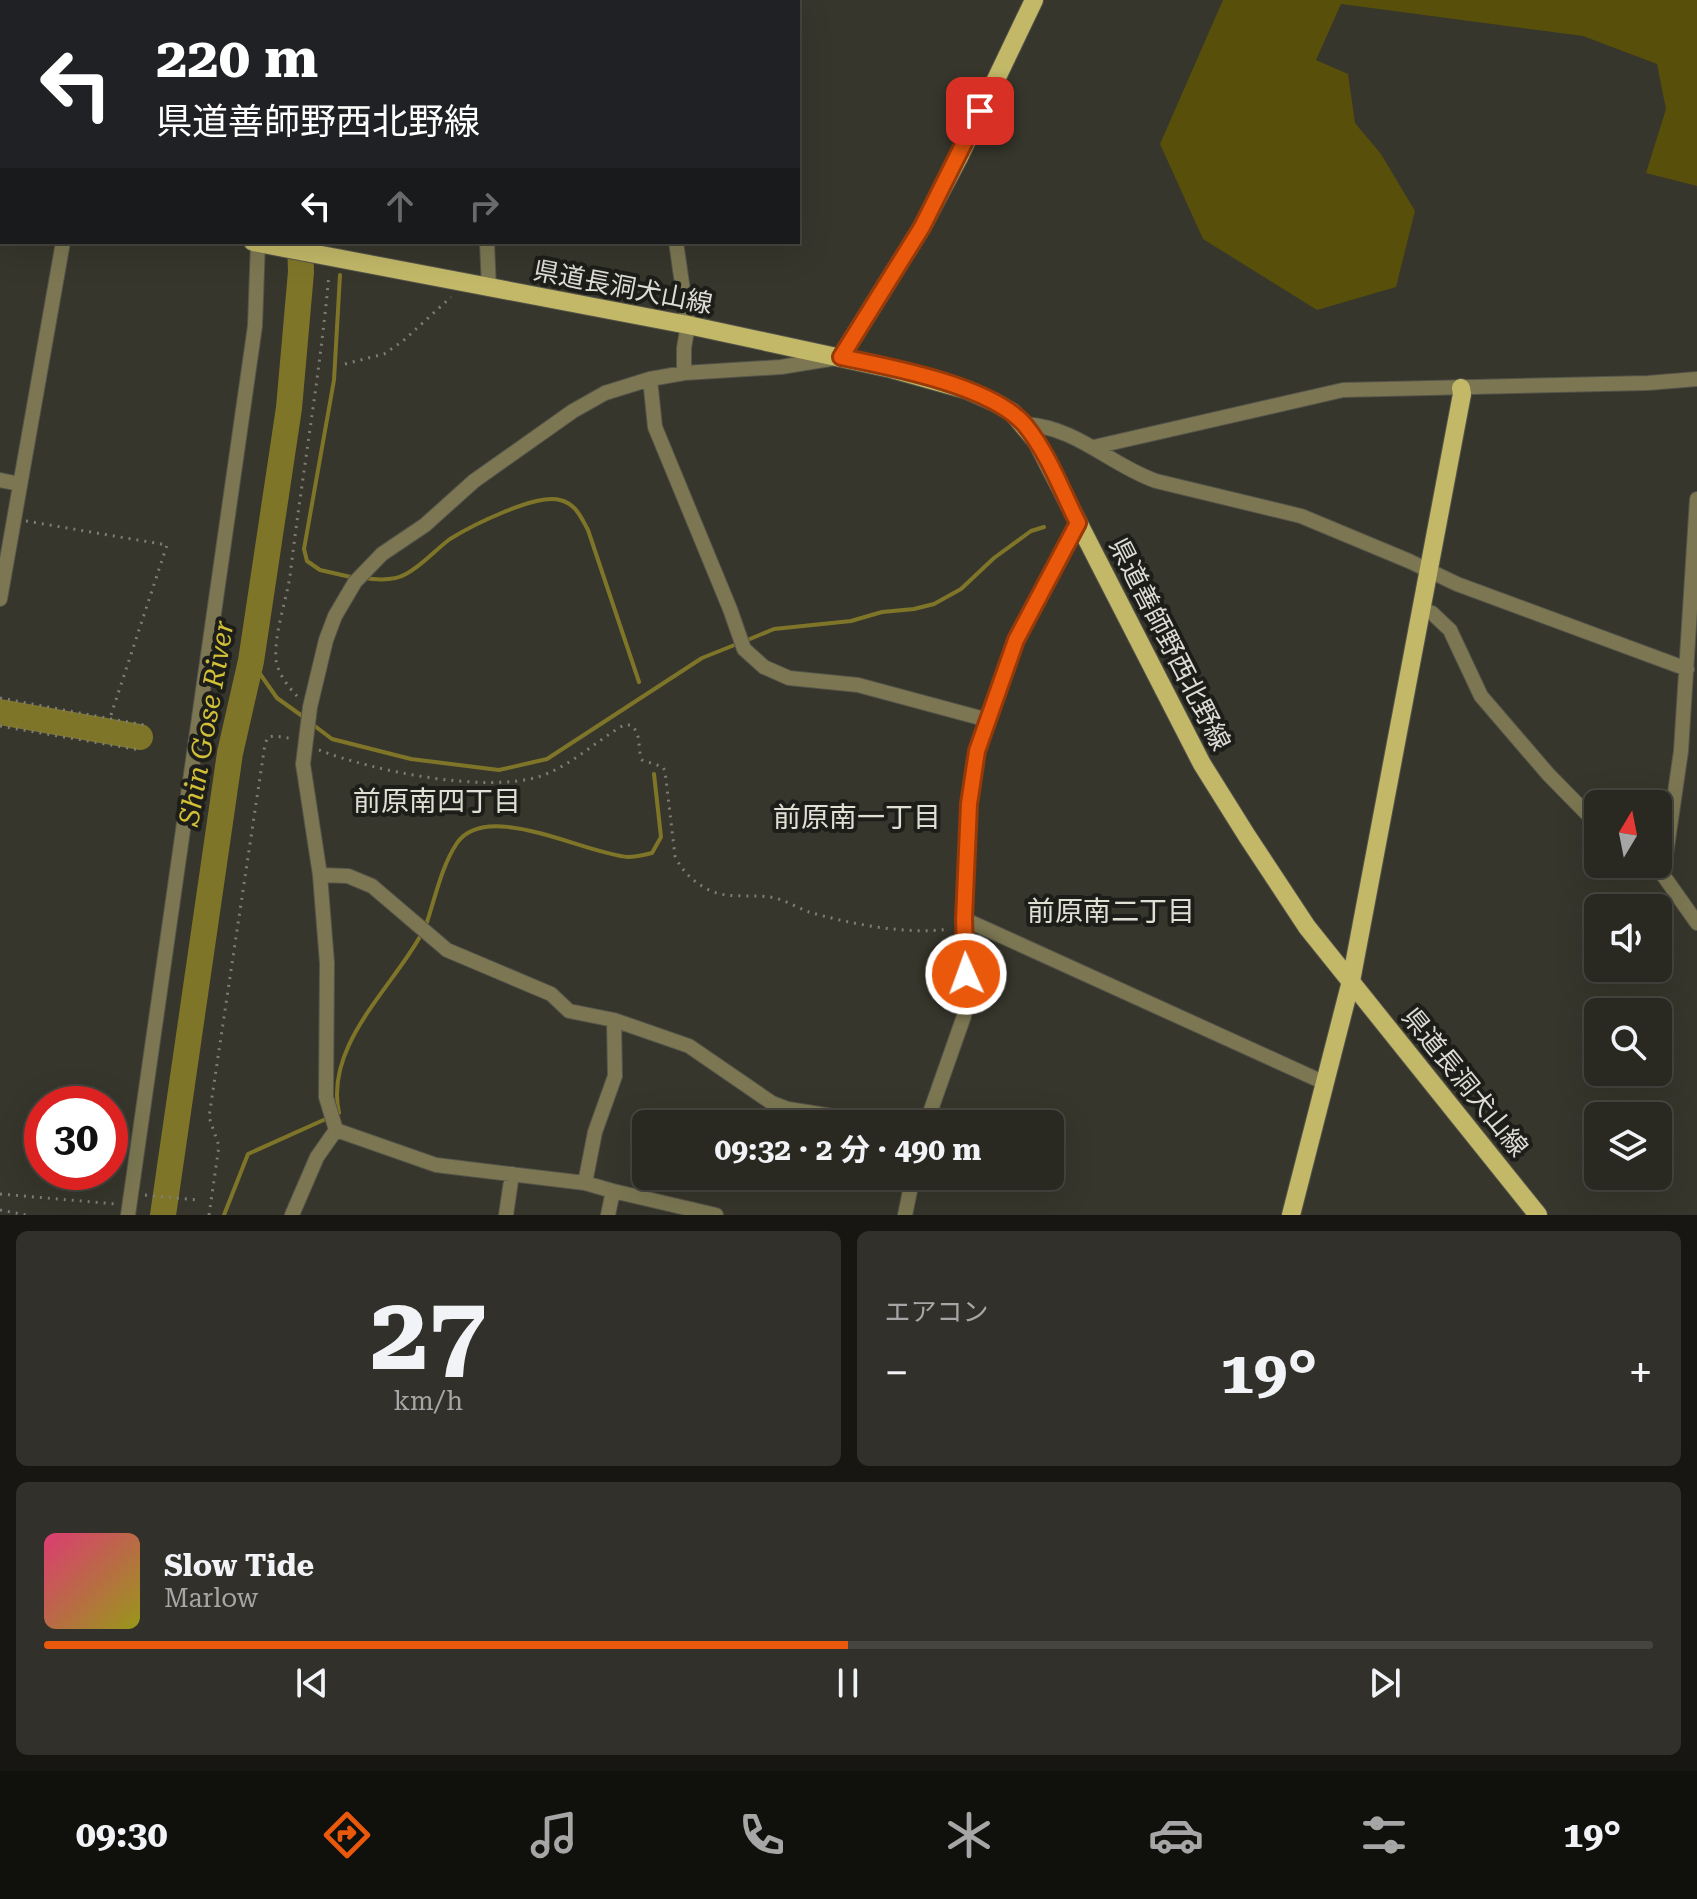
<!DOCTYPE html>
<html lang="ja">
<meta charset="utf-8">
<style>
:root{--surface:#292821;--page:#31302a;--text:#f1f3f6;--muted:#a5a6a5;--line:#45443f;--accent:#ea580c}
body{margin:0;font-family:"Roboto Serif","Noto Sans JP",serif;background:var(--page);color:var(--text);height:100vh;display:flex;flex-direction:column;font-size:30px;white-space:nowrap}
*{box-sizing:border-box;margin:0}
p{font-size:26px;color:var(--muted)}
.icon{flex:none;width:44px;height:44px;fill:none;stroke:currentColor;stroke-width:2;stroke-linecap:round;stroke-linejoin:round}
.map{position:relative;height:1215px;overflow:hidden}
.details{display:flex;flex-direction:column;gap:16px;padding:16px;background:#171612;flex:1}
.details>*{flex:none}
.hud{position:absolute;left:0px;top:0px;width:800px;height:244px;box-shadow:0 8px 32px #0002,0 0 0 2px var(--line);background:#202124;color:#fff;overflow:hidden}
.needle{width:52px;rotate:10deg}
.controls{position:absolute;left:1584px;top:790px;display:grid;gap:16px}
.controls a{display:grid;place-items:center;width:88px;height:88px;border-radius:12px;background:var(--surface);box-shadow:0 8px 32px #0002,0 0 0 2px var(--line);font-size:40px}
.speed{position:absolute;left:24px;top:1086px;display:flex;gap:16px;font-size:40px;font-weight:700;text-align:center}
.speed>*{display:grid;place-content:center;width:104px;height:104px;border-radius:50%;background:var(--surface);box-shadow:0 8px 32px #0002,0 0 0 2px var(--line);line-height:1}
.speed .limit{border:12px solid #d22;background:#fff;color:#111}
.pin{position:absolute;display:grid;place-items:center;width:68px;height:68px;color:#fff;margin:-34px;border-radius:16px;box-shadow:0 4px 12px #0006}
.me{position:absolute;width:88px;margin:-44px;rotate:358deg;stroke-linejoin:round;filter:drop-shadow(0 0 6px #0008)}
.turn{display:flex;align-items:center;gap:28px;height:168px;padding:0 24px;font-size:36px}
.turn .icon{width:104px;height:104px;stroke-width:2.5}
.turn b{display:block;font-size:56px;line-height:68px}
.lanes{display:flex;align-items:center;height:76px;padding:0 24px;background:#0003;justify-content:center;gap:40px;direction:ltr}
.lanes .off{opacity:.35}
.big{font-size:60px;font-weight:700;line-height:1.1}
.details .widget{flex:1;display:flex;flex-direction:column;justify-content:center;gap:12px;min-width:0;padding:0 28px;border-radius:12px;background:var(--page)}
.details .dial{align-items:center;gap:0}
.dial b{font-size:104px;line-height:1}
.song{display:flex;align-items:center;gap:24px}
.cover{width:96px;height:96px;border-radius:12px;background:linear-gradient(135deg,hsl(340 70% 55%),hsl(60 70% 35%))}
.played{height:8px;border-radius:4px;background:linear-gradient(90deg,var(--accent) 50%,var(--line) 50%)}
.keys{display:flex;justify-content:space-around;direction:ltr}
.heat{display:flex;justify-content:space-between;align-items:center;font-size:44px;direction:ltr}
.details .tiles{flex:1;display:grid;gap:16px;grid-template-columns:1fr 1fr}
.widget:last-child{grid-column:span 2}
.trip{position:absolute;left:632px;top:1110px;width:432px;height:80px;border-radius:12px;background:var(--surface);box-shadow:0 8px 32px #0002,0 0 0 2px var(--line);font-weight:700;line-height:80px;text-align:center}
.dock{display:flex;height:128px;justify-content:space-around;align-items:center;background:#10100d;color:var(--muted)}
.dock .icon{width:56px;height:56px}
.dock .selected{color:var(--accent)}
.dock b{font-size:36px;color:var(--text)}
.map>svg:first-child{display:block}
</style>
<div class="map">
<svg width="1697" height="1215" viewBox="0 0 1697 1215">
<rect width="100%" height="100%" fill="#37362c"/>
<path fill="#574f0a" d="M1223,0H1697V186L1646,173L1666,109L1657,64L1583,36L1341,4L1316,60L1348,74L1355,123L1381,154L1415,211L1396,287L1317,310L1203,239L1160,144Z"/>
<g fill="none" stroke-linecap="round" stroke-linejoin="round">
<path stroke="#7f7529" stroke-width="4" d="M321,0L322,2
M340,275L334,380L304,549L307,561L320,570L355,578
M364,578C377,580 394,581 406,574C423,565 435,550 450,539C471,526 536,493 560,500C576,504 581,517 588,530L639,682
M745,641L774,629L851,621L882,612L914,609L934,604L961,589L994,558L1031,531L1044,527
M251,661L277,698L305,718
M312,724L332,739L411,759L499,770L547,759L702,658L737,644
M426,925C435,899 441,867 457,843C487,800 583,853 628,857C636,857 644,855 652,853L661,837L654,774
M336,1114L339,1113C324,1045 394,986 422,933
M224,1215L248,1154L328,1118"/>
<path stroke="#7f7529" stroke-width="16" d="M0,23L2,24"/>
<path stroke="#7f7529" stroke-width="26" d="M276,0L277,2
M0,712L140,737
M163,1215L230,753L251,661L289,408L301,272L300,242"/>
<defs>
<path id="minor" d="M230,0V2
M331,0V2
M524,2L525,0
M733,2V0
M487,242L489,289
M676,242L688,325L684,348V373
M650,379L655,427L730,609L744,649L764,667L789,678L858,685L988,720
M1025,424C1079,428 1108,464 1156,481L1301,516L1409,561L1457,584L1687,669
M1094,447L1343,390L1648,383L1697,379
M0,480L20,484
M0,599L63,242
M1420,611L1432,613L1450,630L1481,696L1548,774L1598,825
M1648,864L1663,875L1697,923
M320,875L348,876L372,886L447,950L551,994L569,1011L614,1020L615,1076L595,1132L585,1183L613,1191L608,1215
M1663,875L1681,751L1697,499
M964,919L1325,1083
M614,1020L689,1046L772,1103L788,1109L882,1124
M926,1124L964,1016L967,998L964,919L969,804L977,751L1016,640L1078,523
M336,1130L436,1165L585,1183
M613,1191L716,1215
M128,1215L255,326L258,242
M292,1215L317,1157L336,1130L326,1097L327,963L320,875L303,764L310,707L326,640L335,616L355,582L382,554L425,525L474,481L573,411L605,393L650,379L684,373L781,367L830,359
M506,1215L512,1174
M905,1215L913,1176"/>
<path id="major" d="M0,191H2
M253,242L688,325L892,369L967,390L994,402L1012,412L1037,442L1202,764L1247,836L1307,927L1538,1215
M841,357L922,227L959,157L1034,0
M1291,1215L1351,981L1462,394L1461,388"/>
</defs>
<use href="#minor" stroke="#55544a" stroke-width="16"/>
<use href="#major" stroke="#55544a" stroke-width="20"/>
<path stroke="#7e7d75" stroke-width="3" stroke-dasharray="2 6" stroke-linecap="butt" d="M180,0V2
M305,0L306,2
M374,0L383,2
M449,0L457,2
M550,0L559,2
M613,0L620,2
M0,14L2,15
M0,31H2
M0,167H2
M345,364L384,354L403,341L451,297
M26,521L167,545L110,718
M297,696C288,687 278,673 276,660C274,633 286,602 290,576C302,475 320,375 329,274
M0,698L144,725
M0,726L140,750
M319,750C373,771 486,794 541,776C572,765 596,741 624,725H631C642,734 637,748 642,760L663,767L665,771L675,856C682,871 693,882 709,890C729,900 754,893 775,898C787,901 798,908 809,912C850,924 907,935 949,929
M0,1194L116,1204
M145,1195L197,1200
M0,1210L26,1215
M209,1215L219,1146L209,1117L265,744L268,737L275,736L294,739"/>
<use href="#minor" stroke="#7c7752" stroke-width="14"/>
<use href="#major" stroke="#c2b868" stroke-width="18"/>
</g>
<g fill="none" stroke-linecap="round" stroke-linejoin="round">
<defs>
<path id="route" d="M966,974L964,919L969,804L977,751L1016,640L1078,523C1062,491 1048,453 1025,425C992,386 891,367 841,357L922,227L980,111"/>
</defs>
<use href="#route" stroke="#983908" stroke-width="20"/>
<use href="#route" stroke="#ea580c" stroke-width="14"/>
</g>
<g text-anchor="middle" stroke-width="8" stroke-linejoin="round" paint-order="stroke">
<g font-size="26" fill="#dcdbd5" stroke="#1d1d19">
<text transform="translate(623 287) rotate(11)" y="9">県道長洞犬山線</text>
<text transform="translate(1170 644) rotate(63)" y="9">県道善師野西北野線</text>
<text transform="translate(1465 1082) rotate(51)" y="9">県道長洞犬山線</text>
</g>
<g font-size="28" font-style="italic" fill="#d2c037" stroke="#1d1d19">
<text transform="translate(206 723) rotate(-80)" y="10">Shin Gose River</text>
</g>
<g font-size="28" fill="#e0dfd3" stroke="#1d1d19">
<text x="437" y="811">前原南四丁目</text>
<text x="857" y="827">前原南一丁目</text>
<text x="1111" y="921">前原南二丁目</text>
</g>
</g>
</svg>
<div class="controls">
<a><svg class="needle" viewBox="-14 -14 28 28"><path d="M0-13l5 13h-10z" fill="#e53935"/><path d="M0 13l5-13h-10z" fill="#a5a6a5"/></svg></a>
<a><svg class="icon" aria-label="sound" viewBox="0 0 24 24"><path d="M4 9h4l5-4v14l-5-4H4zM17 9q2 3 0 6"/></svg></a>
<a><svg class="icon" aria-label="search" viewBox="0 0 24 24"><circle cx="10" cy="10" r="6"/><path d="M15 15l6 6"/></svg></a>
<a><svg class="icon" aria-label="layers" viewBox="0 0 24 24"><path d="M12 4l9 5-9 5-9-5zM3 14l9 5 9-5"/></svg></a>
</div>
<div class="speed"><div class="limit">30</div></div>
<div class="pin" style="left:980px;top:111px;background:#d93025"><svg class="icon" aria-label="arrive" viewBox="0 0 24 24"><path d="M6 21V4h12l-3 4 3 4H6"/></svg></div>
<svg class="me" style="left:966px;top:974px" viewBox="-20 -20 40 40"><circle r="17" fill="#ea580c" stroke="#fff" stroke-width="3"/><path d="M0-11L8 9 0 5-8 9z" fill="#fff"/></svg>
<div class="trip">09:32 · 2 分 · 490 m</div>
<div class="hud">
<div class="turn"><svg class="icon" aria-label="left" viewBox="0 0 24 24"><path d="M17 20v-9H6M10 6l-5 5 5 5"/></svg><div><b>220 m</b>県道善師野西北野線</div></div>
<div class="lanes"><svg class="icon" aria-label="left" viewBox="0 0 24 24"><path d="M17 20v-9H6M10 6l-5 5 5 5"/></svg><svg class="icon off" aria-label="ahead" viewBox="0 0 24 24"><path d="M12 20V5M6 11l6-6 6 6"/></svg><svg class="icon off" aria-label="right" viewBox="0 0 24 24"><path d="M7 20v-9h11M14 6l5 5-5 5"/></svg></div>
</div>
</div>
<section class="details">
<div class="tiles">
<div class="widget dial"><b>27</b><p>km/h</p></div>
<div class="widget"><p>エアコン</p>
<div class="heat"><a>−</a><b class="big">19°</b><a>+</a></div>
</div>
<div class="widget">
<div class="song"><i class="cover"></i><div><b>Slow Tide</b><p>Marlow</p></div></div>
<div class="played"></div>
<div class="keys"><svg class="icon" aria-label="previous" viewBox="0 0 24 24"><path d="M18 5L8 12l10 7zM5 5v14"/></svg><svg class="icon" aria-label="pause" viewBox="0 0 24 24"><path d="M8 5v14M16 5v14"/></svg><svg class="icon" aria-label="next" viewBox="0 0 24 24"><path d="M6 5l10 7-10 7zM19 5v14"/></svg></div>
</div>
</div>
</section>
<nav class="dock">
<b>09:30</b>
<svg class="icon selected" aria-label="directions" viewBox="0 0 24 24"><path d="M12 3l9 9-9 9-9-9zM9 14v-3h6M13 9l2 2-2 2"/></svg>
<svg class="icon" aria-label="music" viewBox="0 0 24 24"><path d="M9 18V5l10-2v13"/><circle cx="6" cy="18" r="3"/><circle cx="16" cy="16" r="3"/></svg>
<svg class="icon" aria-label="phone" viewBox="0 0 24 24"><path d="M5 4h4l2 5-3 2q2 4 5 5l2-3 5 2v4C11 20 4 13 5 4z"/></svg>
<svg class="icon" aria-label="climate" viewBox="0 0 24 24"><path d="M12 3v18M4 7l16 10M4 17L20 7"/></svg>
<svg class="icon" aria-label="car" viewBox="0 0 24 24"><path d="M5 17H2v-5l4-1 3-4h7l3 4 3 1v5h-3M9 17h6M6 11h13"/><circle cx="7" cy="17" r="2"/><circle cx="17" cy="17" r="2"/></svg>
<svg class="icon" aria-label="filters" viewBox="0 0 24 24"><path d="M4 7h16M4 17h16"/><circle cx="9" cy="7" r="2"/><circle cx="15" cy="17" r="2"/></svg>
<b>19°</b>
</nav>
